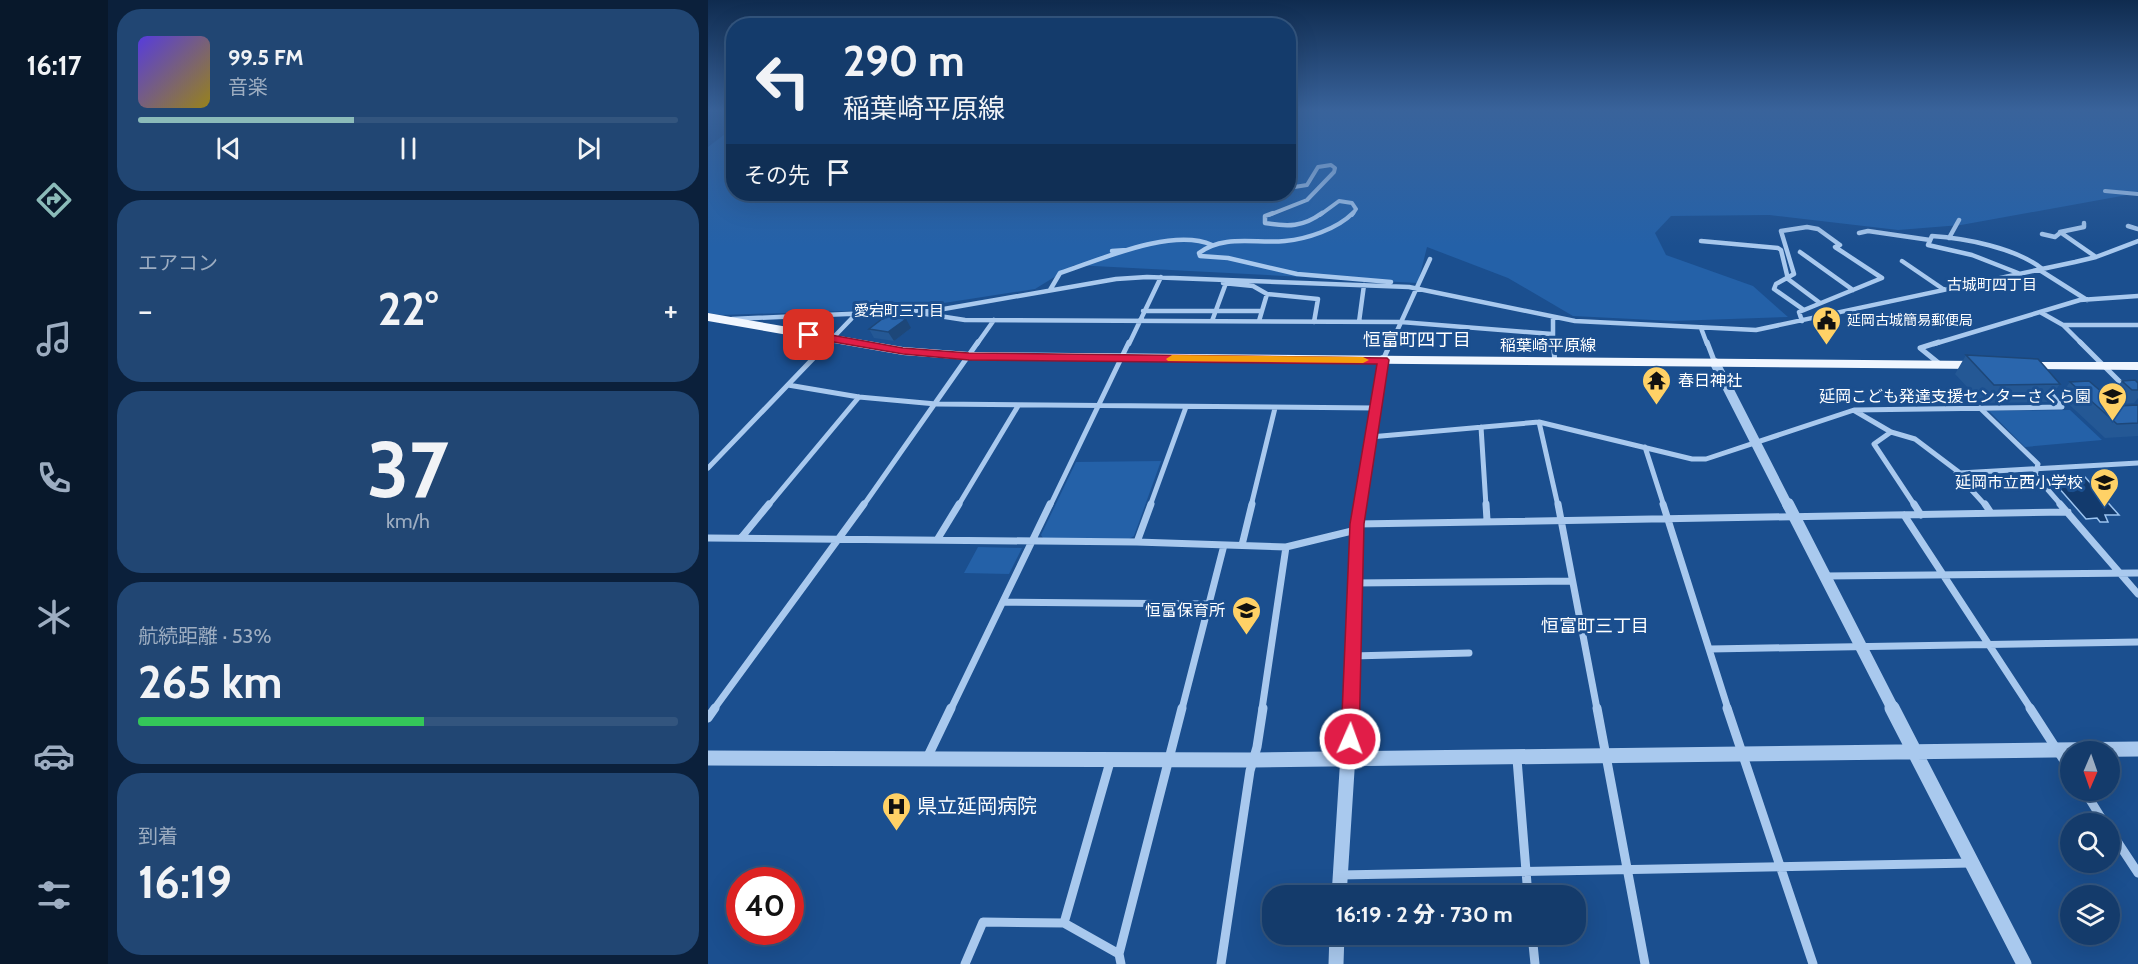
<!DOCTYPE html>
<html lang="ja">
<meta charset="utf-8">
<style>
:root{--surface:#143b6b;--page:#214673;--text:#f1f3f6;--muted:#9dadc1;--line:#33557e;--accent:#8bbbb9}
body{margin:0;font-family:Cabin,"Noto Sans JP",sans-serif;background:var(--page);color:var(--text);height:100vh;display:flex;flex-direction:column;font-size:22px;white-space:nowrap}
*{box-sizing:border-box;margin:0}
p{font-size:20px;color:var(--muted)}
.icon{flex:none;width:33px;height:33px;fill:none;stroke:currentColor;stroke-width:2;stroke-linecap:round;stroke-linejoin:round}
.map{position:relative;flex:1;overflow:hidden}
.drawer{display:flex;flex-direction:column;gap:9px;padding:9px;background:#0b203b;width:600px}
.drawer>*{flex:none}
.guide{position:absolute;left:18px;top:18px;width:570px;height:183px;border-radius:24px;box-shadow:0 6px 24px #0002,0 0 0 2px var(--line);background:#143b6b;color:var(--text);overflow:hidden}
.needle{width:39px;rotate:182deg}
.buttons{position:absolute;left:1352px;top:741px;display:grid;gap:12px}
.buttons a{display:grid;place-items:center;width:60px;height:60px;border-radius:50%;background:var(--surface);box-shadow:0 6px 24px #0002,0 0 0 2px var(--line);font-size:30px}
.speed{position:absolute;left:18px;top:867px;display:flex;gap:12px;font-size:30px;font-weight:700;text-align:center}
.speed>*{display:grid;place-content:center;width:78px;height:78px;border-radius:50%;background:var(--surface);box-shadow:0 6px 24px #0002,0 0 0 2px var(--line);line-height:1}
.speed .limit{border:9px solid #d22;background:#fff;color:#111}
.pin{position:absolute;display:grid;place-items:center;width:51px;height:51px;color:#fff;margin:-26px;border-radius:12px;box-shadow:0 3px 9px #0006}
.me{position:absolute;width:66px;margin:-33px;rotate:2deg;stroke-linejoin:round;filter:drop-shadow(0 0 4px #0008)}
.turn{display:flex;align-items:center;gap:21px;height:126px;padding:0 18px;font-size:27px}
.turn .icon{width:78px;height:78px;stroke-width:2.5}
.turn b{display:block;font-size:42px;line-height:51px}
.then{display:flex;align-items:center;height:57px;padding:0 18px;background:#0003;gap:12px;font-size:22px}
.big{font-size:45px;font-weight:800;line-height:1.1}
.drawer .card{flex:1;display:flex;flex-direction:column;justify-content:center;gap:9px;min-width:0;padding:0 21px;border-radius:24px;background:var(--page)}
.drawer .dial{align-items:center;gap:0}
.dial b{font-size:78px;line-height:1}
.song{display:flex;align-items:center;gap:18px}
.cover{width:72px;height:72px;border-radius:9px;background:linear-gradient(135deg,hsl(250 70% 55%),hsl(50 70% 35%))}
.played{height:6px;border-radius:3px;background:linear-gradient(90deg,var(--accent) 40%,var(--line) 40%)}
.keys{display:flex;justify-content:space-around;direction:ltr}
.heat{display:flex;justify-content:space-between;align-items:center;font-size:33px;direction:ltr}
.charge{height:9px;border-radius:4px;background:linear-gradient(90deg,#34c759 53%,var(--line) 0)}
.trip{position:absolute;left:554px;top:885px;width:324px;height:60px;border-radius:24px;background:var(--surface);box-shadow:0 6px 24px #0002,0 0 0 2px var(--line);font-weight:800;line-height:60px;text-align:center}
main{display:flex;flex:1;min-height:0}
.tabs{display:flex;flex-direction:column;width:108px;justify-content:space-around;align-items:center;background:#08182b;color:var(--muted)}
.tabs .icon{width:42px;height:42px}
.tabs .selected{color:var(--accent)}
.tabs b{font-size:27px;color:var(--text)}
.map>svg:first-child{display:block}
</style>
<main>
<nav class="tabs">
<b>16:17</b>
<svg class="icon selected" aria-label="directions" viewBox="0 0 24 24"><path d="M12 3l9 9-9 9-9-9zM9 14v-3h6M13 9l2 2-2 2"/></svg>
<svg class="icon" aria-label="music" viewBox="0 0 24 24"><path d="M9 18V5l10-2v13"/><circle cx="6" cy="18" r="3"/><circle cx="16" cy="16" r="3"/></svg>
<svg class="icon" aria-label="phone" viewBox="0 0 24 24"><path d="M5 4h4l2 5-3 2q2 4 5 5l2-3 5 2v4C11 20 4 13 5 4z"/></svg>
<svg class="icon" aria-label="climate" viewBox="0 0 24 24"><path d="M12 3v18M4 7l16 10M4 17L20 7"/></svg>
<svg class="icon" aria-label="car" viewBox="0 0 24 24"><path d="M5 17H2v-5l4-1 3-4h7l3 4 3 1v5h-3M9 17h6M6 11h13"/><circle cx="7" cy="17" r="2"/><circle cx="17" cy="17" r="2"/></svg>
<svg class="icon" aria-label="filters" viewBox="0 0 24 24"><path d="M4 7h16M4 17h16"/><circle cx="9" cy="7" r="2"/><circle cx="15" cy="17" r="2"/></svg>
</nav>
<section class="drawer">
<div class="card">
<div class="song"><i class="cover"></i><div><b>99.5 FM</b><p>音楽</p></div></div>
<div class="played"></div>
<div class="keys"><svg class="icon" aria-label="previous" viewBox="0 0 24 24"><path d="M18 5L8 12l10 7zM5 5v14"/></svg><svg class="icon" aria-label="pause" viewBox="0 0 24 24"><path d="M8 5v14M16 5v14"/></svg><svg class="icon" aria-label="next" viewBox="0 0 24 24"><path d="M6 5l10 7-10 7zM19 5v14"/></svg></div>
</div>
<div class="card"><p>エアコン</p>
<div class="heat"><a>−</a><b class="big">22°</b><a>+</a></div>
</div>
<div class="card dial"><b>37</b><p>km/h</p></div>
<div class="card"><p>航続距離 · 53%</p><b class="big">265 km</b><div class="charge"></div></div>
<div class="card"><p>到着</p><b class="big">16:19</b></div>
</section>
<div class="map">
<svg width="1430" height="964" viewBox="0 0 1430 964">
<rect width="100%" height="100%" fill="#1b4f8f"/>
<path fill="#2461a8" d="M581,111H1430V193L1253,225L1190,230L1061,215L963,216L947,233L958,255L1045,286L1080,317L965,321L865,316L800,278L719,247L710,283L366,265L327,289L197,309L13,315L0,313V147L25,128L26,194H580Z
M1362,410L1394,440L1317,447L1281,411Z
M453,461L426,536L421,539L335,538L333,535L368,462Z
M270,547L314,548L301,574L256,573Z"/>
<path fill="#123a6d" stroke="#9cc4f0" stroke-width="1.5" d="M1377,477L1411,515H1397L1400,522H1392L1389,518L1378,519L1343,479Z"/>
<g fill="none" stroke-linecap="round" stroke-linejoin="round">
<path stroke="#a9c9ee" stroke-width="4" d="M1397,191L1430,194
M561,215L599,200L626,172L627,168L623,165L610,167L599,185L580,188
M612,215L631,201L644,203L648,209L644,215"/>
<path stroke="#a9c9ee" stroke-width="4.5" d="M565,213L557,216V223C580,227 595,227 614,213
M645,213C629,229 599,239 577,241C548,244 516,234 491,253L492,256L520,258L589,274L683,282
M1376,223V227L1352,232L1388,257
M1420,226L1430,229
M1099,227L1110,229L1132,245L1127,247L1174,278L1096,310L1066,289L1068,284L1086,274L1073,231Z
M1151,233L1160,231L1222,240
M1334,234L1347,237L1352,233
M1241,238L1251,220
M993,241L1070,248L1073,250L1080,279
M404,251L419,250
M1092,252L1145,290
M1194,261L1235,289
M1330,269L1379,300
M1310,273L1264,255L1220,245L1224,236C1257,238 1307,248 1333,268
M1080,279L1112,303
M515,283L545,286L559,294
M342,290L352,273C392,260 464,227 504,245
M435,311H554
M1332,312L1355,325L1374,344
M218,314L257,320L693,322L844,334
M845,318V344
M24,319L230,310L408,279L439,277L701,287L867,321L1048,330L1367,262L1388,257L1430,241
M504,321L518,283
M551,321L559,294L610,299L606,322
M1094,321L1091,312L1096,310
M651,322L656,285
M1355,325H1430
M993,328L999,344
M119,344L147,315
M269,344L286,320
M421,344L453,277
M683,344L722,259
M1226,344L1372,300L1430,296"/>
<path stroke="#a9c9ee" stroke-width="5" d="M845,342L847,362
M999,342L1007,363
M1231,342L1212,348L1233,365
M1372,342L1416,386
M675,360L683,342
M80,385L151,397L228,404L667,408
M1272,408L1330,464L1327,475L1354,506
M1147,411L1183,432L1207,439L1252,473L1430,463
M831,422L850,506
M773,427L778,506
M1183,432L1166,444L1207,506
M662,437L831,422L984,459H998L1146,410L1354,407L1340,390
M937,447L956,506
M0,468L121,342
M1248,473L1278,506
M60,506L151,397
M155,506L270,342
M250,506L310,406
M342,506L421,342
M442,506L478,407
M543,506L567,408"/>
<path stroke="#a9c9ee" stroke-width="7" d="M778,504L779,520
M850,504L889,709
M955,504L1020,709
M1206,504L1213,515
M1277,504L1283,513
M1352,504L1430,594
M1196,515L1323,709
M649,524L1360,512
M0,538L429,542L578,547L648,530
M33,538L61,504
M229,540L251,504
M429,542L443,504
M534,545L544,504
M1117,576L1430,573
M645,583L864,581
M295,602L501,604
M1002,649L1430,642
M644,656L761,653
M6,709L156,504
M243,709L342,504
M474,709L516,545
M554,709L578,547"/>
<path stroke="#a9c9ee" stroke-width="9" d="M889,708L937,964
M1019,708L1105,964
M1322,708L1362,770
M0,718L7,708
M219,758L243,708
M809,759L820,896
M1376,790L1397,824
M1401,829L1430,873
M632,875L1263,863
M356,923L411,954L413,964
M824,934L827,964
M411,954L474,708
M257,964L275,922L356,923L402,762
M513,964L542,771L549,747L555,708"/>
<path stroke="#a9c9ee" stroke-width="10" d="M1007,363L1080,506
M652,506L675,360"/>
<path stroke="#a9c9ee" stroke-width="12" d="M1080,504L1185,709
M643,709L649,524L652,504"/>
<path stroke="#a9c9ee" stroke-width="15" d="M1184,708L1316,964
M0,758L545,760L1430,749
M631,896L643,708
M628,964L629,934"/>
<path fill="#f0f6ff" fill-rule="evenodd" d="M0,313L195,347L261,352L1271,361L1277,365L1271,369L261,360L195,355L0,321Z
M1316,362H1430V370L1311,369L1310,366Z"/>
</g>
<path fill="#245895" d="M203,328L186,341L166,338L161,329Z
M1258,355L1352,384L1339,402L1274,403L1247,374Z
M1414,381L1430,383V398L1426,403L1413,404L1402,395Z
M1362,382L1410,406L1430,405V436L1397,438L1352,396Z"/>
<path fill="#1d4779" d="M198,319L203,328L186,341L180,332Z"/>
<path fill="#2a66ad" stroke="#1d4779" stroke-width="1.5" d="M178,316L198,319L180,332L161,329Z
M1258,355L1330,359L1352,384L1286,385Z
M1427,380L1430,383V390H1424L1414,381Z
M1381,381L1410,406L1430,405V423L1409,424L1362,382Z"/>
<linearGradient id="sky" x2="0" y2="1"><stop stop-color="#0f2b4f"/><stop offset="0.45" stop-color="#39639b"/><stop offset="1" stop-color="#39639b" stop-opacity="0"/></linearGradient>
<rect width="1430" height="246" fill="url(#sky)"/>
<path fill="#e11d48" stroke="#92132f" stroke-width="1.5" d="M101,331L195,348L261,353L679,358L681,360L656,524L651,739L648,745L642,747L635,745L633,739L642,524L669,364L261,360L195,354L97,337V332Z"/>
<path fill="#f59e0b" d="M464,355L655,357L661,360L655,363L460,361L458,359Z"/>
<defs>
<symbol id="civic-pin" viewBox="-11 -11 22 30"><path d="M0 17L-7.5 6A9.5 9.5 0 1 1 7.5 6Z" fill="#ffd166" stroke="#1b4f8f"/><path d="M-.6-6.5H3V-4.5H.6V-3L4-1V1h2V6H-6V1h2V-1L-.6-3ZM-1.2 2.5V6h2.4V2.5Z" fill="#111"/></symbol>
<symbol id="temple-pin" viewBox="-11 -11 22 30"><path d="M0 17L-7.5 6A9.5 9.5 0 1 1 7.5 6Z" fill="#ffd166" stroke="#1b4f8f"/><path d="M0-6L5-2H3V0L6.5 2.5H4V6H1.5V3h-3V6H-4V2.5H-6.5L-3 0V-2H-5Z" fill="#111"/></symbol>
<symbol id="school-pin" viewBox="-11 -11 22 30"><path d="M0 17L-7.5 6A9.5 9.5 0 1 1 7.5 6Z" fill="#ffd166" stroke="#1b4f8f"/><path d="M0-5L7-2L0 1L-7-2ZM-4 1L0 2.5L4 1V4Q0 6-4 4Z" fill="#111"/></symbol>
<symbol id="hospital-pin" viewBox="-11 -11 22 30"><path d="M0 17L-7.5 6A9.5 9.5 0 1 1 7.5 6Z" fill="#ffd166" stroke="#1b4f8f"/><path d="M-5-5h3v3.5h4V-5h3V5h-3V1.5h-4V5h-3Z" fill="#111"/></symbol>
</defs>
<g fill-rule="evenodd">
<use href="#civic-pin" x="1102" y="304" width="33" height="45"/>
<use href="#temple-pin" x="932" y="364" width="33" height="45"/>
<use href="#school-pin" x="1388" y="380" width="33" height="45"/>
<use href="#school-pin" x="1380" y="466" width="33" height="45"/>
<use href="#school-pin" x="522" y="594" width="33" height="45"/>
<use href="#hospital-pin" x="172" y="790" width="33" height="45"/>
</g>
<g text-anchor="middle" stroke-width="6" stroke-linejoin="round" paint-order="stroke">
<g font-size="14" fill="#fff" stroke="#1b4f8f" text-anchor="start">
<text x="1139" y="325">延岡古城簡易郵便局</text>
</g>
<g font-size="15" fill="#fff" stroke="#1b4f8f">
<text x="1284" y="290">古城町四丁目</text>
<text x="191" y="316">愛宕町三丁目</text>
</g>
<g font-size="16" fill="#fff" stroke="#1b4f8f">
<text x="840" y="351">稲葉崎平原線</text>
</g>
<g font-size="16" fill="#fff" stroke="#1b4f8f" text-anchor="end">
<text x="970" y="386" text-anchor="start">春日神社</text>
<text x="1383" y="402">延岡こども発達支援センターさくら園</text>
<text x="1375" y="488">延岡市立西小学校</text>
<text x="517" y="616">恒富保育所</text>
</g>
<g font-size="18" fill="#fff" stroke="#1b4f8f">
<text x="709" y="346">恒富町四丁目</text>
<text x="887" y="632">恒富町三丁目</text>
</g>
<g font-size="20" fill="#fff" stroke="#1b4f8f" text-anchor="start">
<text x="209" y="813">県立延岡病院</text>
</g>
</g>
</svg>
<div class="buttons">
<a><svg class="needle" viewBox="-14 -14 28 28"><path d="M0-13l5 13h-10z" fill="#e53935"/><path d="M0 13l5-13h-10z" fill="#9dadc1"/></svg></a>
<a><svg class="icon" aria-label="search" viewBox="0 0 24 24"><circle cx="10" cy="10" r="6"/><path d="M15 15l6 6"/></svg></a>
<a><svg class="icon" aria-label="layers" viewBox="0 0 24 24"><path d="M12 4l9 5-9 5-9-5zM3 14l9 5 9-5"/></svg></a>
</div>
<div class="speed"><div class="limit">40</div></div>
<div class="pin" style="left:101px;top:335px;background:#d93025"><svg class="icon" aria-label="arrive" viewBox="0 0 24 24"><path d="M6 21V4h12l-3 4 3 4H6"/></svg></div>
<svg class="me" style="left:642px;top:739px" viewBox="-20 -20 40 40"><circle r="17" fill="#e11d48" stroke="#fff" stroke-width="3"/><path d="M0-11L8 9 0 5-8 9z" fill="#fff"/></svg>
<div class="trip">16:19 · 2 分 · 730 m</div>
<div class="guide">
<div class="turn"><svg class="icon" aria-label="left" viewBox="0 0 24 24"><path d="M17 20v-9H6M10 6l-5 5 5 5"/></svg><div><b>290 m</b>稲葉崎平原線</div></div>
<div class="then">その先<svg class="icon" aria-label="arrive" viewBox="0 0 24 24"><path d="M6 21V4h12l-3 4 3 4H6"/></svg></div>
</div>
</div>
</main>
